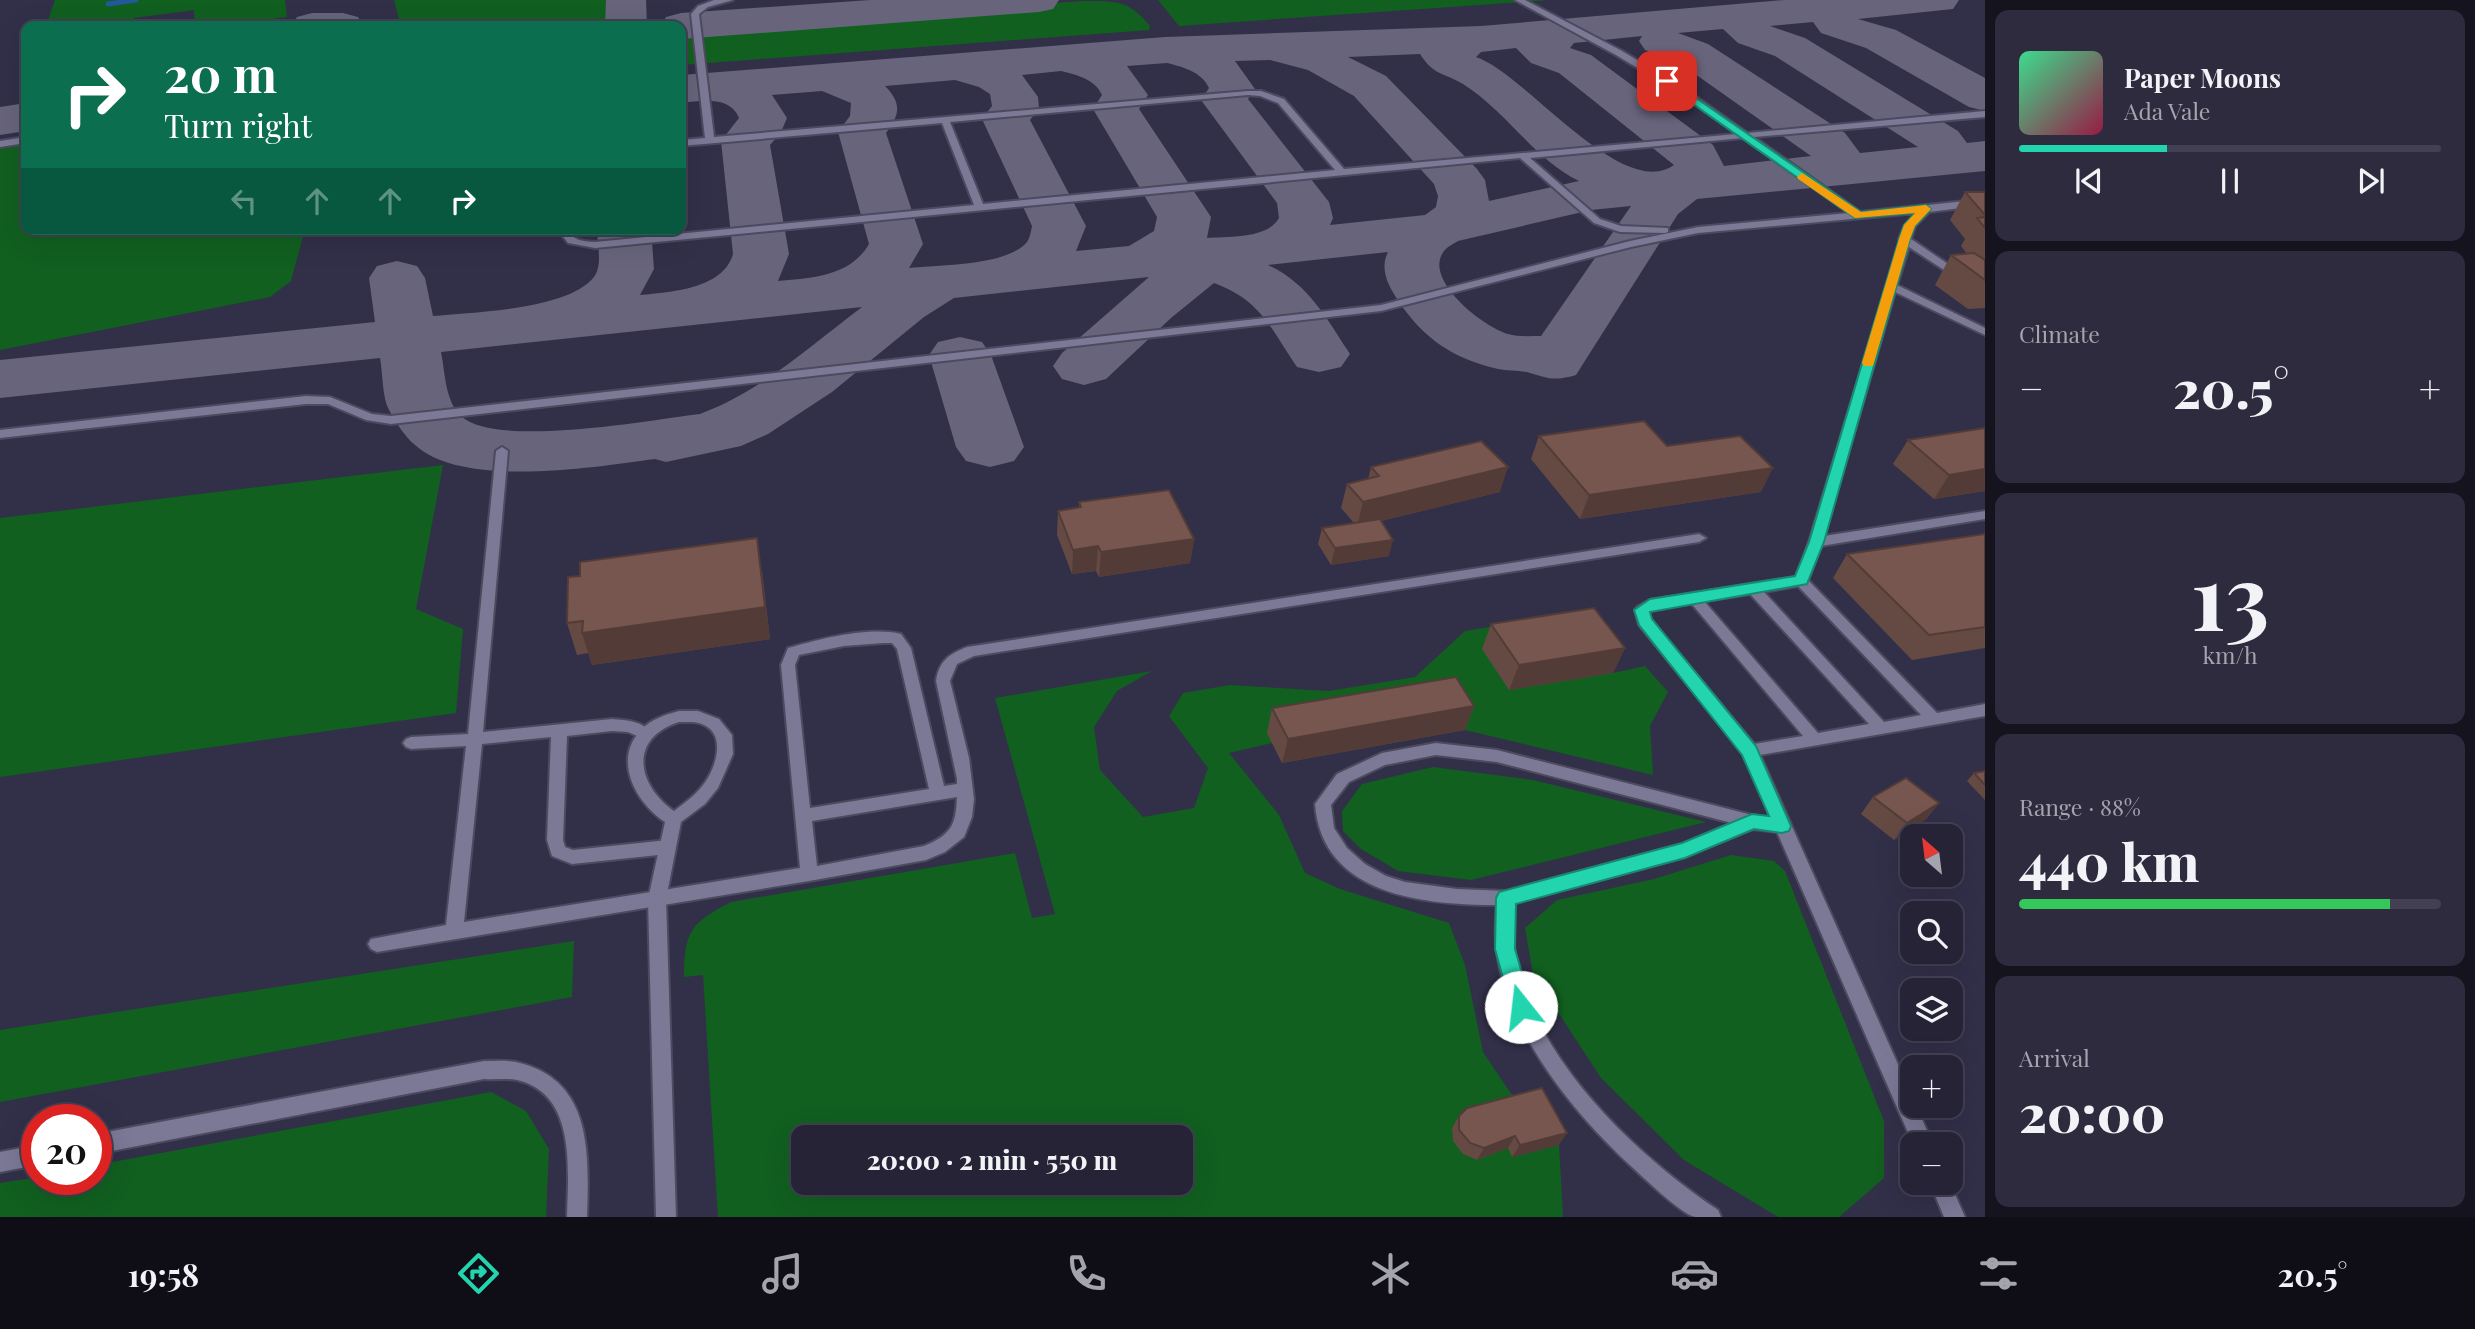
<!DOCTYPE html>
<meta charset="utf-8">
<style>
:root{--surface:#262337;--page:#2e2b3f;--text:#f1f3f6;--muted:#a4a4ad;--line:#424052;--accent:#23d5af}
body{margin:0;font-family:"Playfair Display",serif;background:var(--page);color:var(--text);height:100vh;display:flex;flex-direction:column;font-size:26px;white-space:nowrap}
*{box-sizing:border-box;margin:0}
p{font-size:23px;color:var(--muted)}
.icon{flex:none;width:38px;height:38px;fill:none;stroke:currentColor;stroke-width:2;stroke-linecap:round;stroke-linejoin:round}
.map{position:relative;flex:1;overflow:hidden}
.panel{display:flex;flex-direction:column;gap:10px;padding:10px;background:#15131e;width:490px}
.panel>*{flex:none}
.banner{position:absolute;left:21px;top:21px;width:665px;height:214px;border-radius:14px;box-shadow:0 7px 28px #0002,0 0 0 2px var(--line);background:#0b6e4f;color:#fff;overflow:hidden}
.needle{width:46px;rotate:332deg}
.fabs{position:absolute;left:1900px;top:824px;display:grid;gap:14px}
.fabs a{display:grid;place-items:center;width:63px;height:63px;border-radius:14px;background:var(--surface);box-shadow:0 7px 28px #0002,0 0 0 2px var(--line);font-size:35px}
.speed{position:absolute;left:21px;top:1104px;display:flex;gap:14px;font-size:35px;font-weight:700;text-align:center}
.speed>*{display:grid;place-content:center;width:91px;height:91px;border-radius:50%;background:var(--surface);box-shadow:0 7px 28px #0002,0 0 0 2px var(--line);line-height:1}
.speed .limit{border:10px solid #d22;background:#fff;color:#111}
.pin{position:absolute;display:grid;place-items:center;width:60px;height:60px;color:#fff;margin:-30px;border-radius:14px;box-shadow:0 4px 10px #0006}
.me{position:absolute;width:77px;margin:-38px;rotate:344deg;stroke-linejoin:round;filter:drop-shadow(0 0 5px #0008)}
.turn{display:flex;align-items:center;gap:24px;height:147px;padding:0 28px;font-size:32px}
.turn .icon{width:91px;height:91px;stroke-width:2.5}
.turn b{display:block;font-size:49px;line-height:60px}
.lanes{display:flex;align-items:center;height:66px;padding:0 28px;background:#0003;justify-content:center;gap:35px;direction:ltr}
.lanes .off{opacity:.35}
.big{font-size:52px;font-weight:800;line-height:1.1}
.panel .tile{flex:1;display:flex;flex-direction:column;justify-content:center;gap:10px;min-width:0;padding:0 24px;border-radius:14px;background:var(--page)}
.panel .dial{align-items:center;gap:0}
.dial b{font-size:91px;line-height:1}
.song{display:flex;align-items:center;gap:21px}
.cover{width:84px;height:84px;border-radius:10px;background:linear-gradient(135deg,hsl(150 70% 55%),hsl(340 70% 35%))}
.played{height:7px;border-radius:4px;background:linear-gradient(90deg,var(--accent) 35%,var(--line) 35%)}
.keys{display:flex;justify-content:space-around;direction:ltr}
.heat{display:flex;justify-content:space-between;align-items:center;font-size:38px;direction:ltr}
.charge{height:10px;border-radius:5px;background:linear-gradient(90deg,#34c759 88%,var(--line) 0)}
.trip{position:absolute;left:791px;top:1125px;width:402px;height:70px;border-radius:14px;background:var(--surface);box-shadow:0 7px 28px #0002,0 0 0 2px var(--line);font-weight:800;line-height:70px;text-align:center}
.menu{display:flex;height:112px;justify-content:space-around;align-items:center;background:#0f0e16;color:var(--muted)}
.menu .icon{width:49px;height:49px}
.menu .selected{color:var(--accent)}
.menu b{font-size:32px;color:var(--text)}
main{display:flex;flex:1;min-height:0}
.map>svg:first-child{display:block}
</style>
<main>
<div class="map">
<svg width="1985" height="1217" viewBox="0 0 1985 1217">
<rect width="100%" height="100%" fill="#322f49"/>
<path fill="#116020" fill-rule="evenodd" d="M55,0H285L287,17L222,26H195L194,10L134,18L133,26H46Z
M394,0H608V26H401Z
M1158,0H1550L1179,26Z
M1083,1C1116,1 1129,0 1150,26L1149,30L681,65L682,30Z
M26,144V229H305L291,281L270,297L0,350V148Z
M443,465L416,609L463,629L456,713L0,777V518Z
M1571,613L1613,673L1645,666L1668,692L1650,726L1653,775L1465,730L1447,702L1229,753L1279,815L1305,873L1340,889L1449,923L1465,965L1483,1052L1518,1104L1512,1157L1559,1145L1563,1217H718L703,975L684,977C684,931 691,923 731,902L1015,853L1032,918L1055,914L995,698L1152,671L1117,691L1094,727L1100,770L1143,817L1194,808L1208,768L1169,716L1183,693L1230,685L1329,691L1415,677L1465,631ZM803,1138H1181V1183H803Z
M1433,767L1533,780L1706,822L1471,880L1398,871L1361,849L1343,831L1342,811L1362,784Z
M1731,855L1774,861L1785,871L1884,1121V1178L1839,1217H1778L1684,1160L1601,1078L1533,974L1525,928L1557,900L1654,879Z
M574,941L572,997L0,1102V1030Z
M491,1092L526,1111L549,1149L546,1217H0V1183L37,1177V1180H96V1165Z"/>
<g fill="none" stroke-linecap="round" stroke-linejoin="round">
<path stroke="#23589b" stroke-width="5" d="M108,4L136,0"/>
<path fill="#67647c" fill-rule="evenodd" d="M606,0H646L647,26H605Z
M870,0H1059L1053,9L1039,12L681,39V26H660L666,17L681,13Z
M1784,0H1959L1953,9L1858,19L1896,30L1985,78V111L1969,107L1866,48L1821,33L1813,22L1770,26L1805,38L1958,131L1967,143L1985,141V171L1697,199L1678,214L1576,375C1554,381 1550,379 1530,373C1521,370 1508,371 1498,369C1454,359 1424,339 1399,302C1389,287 1379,270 1388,252L1268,265C1308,283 1327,319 1350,354L1341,367L1319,372L1297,367C1270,328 1262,301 1214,283L1171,318L1106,379L1084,385L1062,379L1053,366L1062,353L1149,277L954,298L924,317L832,392L768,434L741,446L666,462L655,459C595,467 463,489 415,445C405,437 395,421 389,410C382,397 383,374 380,358L0,398V360L375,322L369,278L377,266L397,261L417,266L425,278L433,316C473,312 568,310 594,277C603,265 597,243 597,229H651L654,269L640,295C671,292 723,289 733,254L721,141L739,118C730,95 700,101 681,103V75L1165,37L1481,26ZM1723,29L1738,43L1775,56L1918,147L1860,153L1845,133L1708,44L1678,33ZM1642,36L1639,41L1645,50L1678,62L1811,156L1724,166L1713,145L1591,55L1570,48L1574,43ZM1516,48L1531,63L1559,73L1674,165C1622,202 1525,73 1476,57L1481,52ZM1420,54C1434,76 1443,72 1463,84C1506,111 1533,158 1579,181L1489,201L1485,180L1477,169L1386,76L1348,57ZM1270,60L1308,70L1354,96L1434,184L1438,196L1436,207L1425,215L1330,225L1333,218L1329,202L1248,99L1255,89L1235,61ZM1167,63C1183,67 1202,72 1209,88L1201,100L1277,203L1279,218C1267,239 1229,236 1207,238L1211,217L1139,109L1148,95L1127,66ZM1061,71C1077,75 1095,79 1102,95L1093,109L1157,217L1154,231L1129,246L1076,251L1086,226L1030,120L1039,108L1038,97L1022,75ZM955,80L979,87L990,94L992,106L982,119L1032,226C1031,231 1030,238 1027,242C1007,266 938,265 909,268L923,244L886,133C900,115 902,103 885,86ZM822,91L851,103L850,116L838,132L869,244C850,277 810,278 778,281L789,254L770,145L781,132L787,118L772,95ZM1631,206L1541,336C1530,336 1518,337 1508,334C1484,327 1422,280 1444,251C1447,247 1453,244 1458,241L1591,210ZM862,307C810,346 762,391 700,414C650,420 499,448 462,417C445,403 445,371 441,352Z
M312,13H343L358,17L364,26H291L297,17Z
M26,103V131L0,135V107Z
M960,337L982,342L991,355L1024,447L1014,461L990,467L966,461L956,447L929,355L938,342Z"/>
<defs>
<path id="lane" d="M714,0H733L708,7L699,14L714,137L1248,91H1261L1284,99L1344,169L1737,134L1679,93L1616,55L1515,0H1525L1622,51L1685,89L1747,133L1985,111V117L1754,137L1860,212L1985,199V205L1929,212L1915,226L1911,239L1985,289V297L1909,247L1897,285L1985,328V335L1895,292L1824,536L1985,511V519L1821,546L1808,580L1937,713L1985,704V716L1760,755L1913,1098V1106H1916L1933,1144H1913L1777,832L1753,829L1685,857L1514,903C1514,917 1512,932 1514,946C1528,1053 1633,1153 1718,1210L1721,1217C1713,1217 1703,1217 1695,1217C1681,1214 1644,1178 1632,1167C1572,1112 1503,1027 1496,943C1495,930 1496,918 1497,905C1425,905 1322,896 1315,804L1337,774L1382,753L1436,743L1497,750L1752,815L1771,818L1744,754L1639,625L1635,610L1637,607L1650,600L1796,577L1809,542L1900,241L1899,239L1905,225L1917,213L1698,233L1631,247L1381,311L391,424L366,420L328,404H306L0,438V430L306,396L330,397L372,414L391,416L1381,305L1630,241L1698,227L1849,213L1743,138L1530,158L1600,219L1621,226L1668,228V232L1665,233L1620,232L1594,223L1520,158L595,248L568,243L557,229H567C573,241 583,241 595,242L974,205L942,123L681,146V140L705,138L691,14L698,6ZM1248,95L1260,96L1278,103L1335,170L983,204L950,122ZM1798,586L1921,715L1884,722L1764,592ZM1750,594L1869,724L1818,733L1704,601ZM1691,603L1803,736L1754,744L1651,620L1649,612L1654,609ZM1436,755L1497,762L1732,823L1682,844L1506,891L1457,889L1405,882L1386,876L1365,864L1347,848L1334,828L1331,805L1349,782L1385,765Z
M26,137V143L0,147V141Z
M502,447L508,451L483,732L612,719C627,720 642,721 652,733L649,737L644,739L628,732L612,731L567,736L563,840L565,847L573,850L668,840L674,842L676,847L674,852L668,854L572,864L552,856L547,840L551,737L482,744L464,922L800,868L781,665L788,648C820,639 869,626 901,634L911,648L944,786L957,784V779L936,681C939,661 949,654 967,647L1699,534L1706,538L1699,542L974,656L957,664L950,681L969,758L974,799L972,817L964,837L945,852L926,860L809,881L377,952L371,949L368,944L371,939L446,925L466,746L411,749L406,747L403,743L406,739L411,737L468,734L496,451ZM883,643H892L897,649L929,789L810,808L795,665L799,655L844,646ZM957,797C956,825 951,835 924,846L817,866L812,821Z
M484,1061C495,1061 506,1060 516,1062C593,1079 589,1154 587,1217H567C568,1170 577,1094 517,1080C507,1078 495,1080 484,1079L96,1154V1134Z
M37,1145V1165L0,1172V1152Z
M1930,1183H1950L1965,1217H1944Z"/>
<path id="street" d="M679,711H698L719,719L732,735L733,754L718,788L705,804L681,822L666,899L676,1217H656L648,899L665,822C636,803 612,760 641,730C651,719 665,715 679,711ZM679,722C689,722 698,721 706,726C725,737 716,766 706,781C698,793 686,802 674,811C636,784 629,738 679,722Z"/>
</defs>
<use href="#lane" stroke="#4c4a5f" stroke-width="4"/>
<use href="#street" stroke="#4c4a5f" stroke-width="4"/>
<use href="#lane" fill="#7b7996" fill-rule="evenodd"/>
<use href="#street" fill="#7b7996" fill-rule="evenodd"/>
</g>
<path fill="#654a43" d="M1965,192H1985V308L1968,309L1935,285L1951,255L1967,254L1961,246L1965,239L1950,220Z
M1985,428V491L1934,499L1893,464L1908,440Z
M1539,436L1667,446L1761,492L1580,519L1531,459Z
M1371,467L1500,492L1381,521L1389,556L1331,565L1318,544L1322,528L1354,523L1341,508L1347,484L1368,479Z
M1079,502L1194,539L1190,563L1099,577L1096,571L1072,574L1057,535L1058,511L1079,508Z
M1985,534V648L1912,660L1833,578L1847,554Z
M762,570L770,639L592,665L588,653L577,655L567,623Z
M1491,624L1625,648L1613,673L1509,690L1482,649Z
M1474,706L1465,730L1282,763L1267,733L1272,708Z
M1985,771V800L1967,781L1974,773Z
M1873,797L1939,803L1926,819L1894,840L1861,814Z
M1459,1116L1559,1145L1512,1157L1508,1148L1477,1160L1463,1154L1453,1141L1452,1128Z"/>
<path fill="#533c37" d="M1508,467L1500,492L1357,527L1363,502Z
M1773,468L1761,492L1580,519L1589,495Z
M1985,469V491L1934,499L1949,475Z
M757,538L770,639L592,665L582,633Z
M1194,539L1190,563L1099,577L1101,552Z
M1393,540L1389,556L1331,565L1335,548Z
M1098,546L1096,571L1072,574L1073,550Z
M1625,648L1613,673L1509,690L1519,665Z
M1474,706L1465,730L1282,763L1288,739Z
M1939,803L1926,819L1894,840L1907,823Z
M1567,1133L1559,1145L1512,1157L1520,1145Z
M1515,1136L1508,1148L1477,1160L1484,1148Z"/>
<path fill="#76564e" stroke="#533c37" stroke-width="2" d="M1965,192H1985V215Z
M1985,217V228L1977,218Z
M1974,253L1985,260V280L1951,255Z
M1644,421L1667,446L1740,436L1773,468L1589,495L1539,436Z
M1985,428V469L1949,475L1908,440Z
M1481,441L1508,467L1363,502L1347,484L1379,476L1371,467Z
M1169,490L1194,539L1101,552L1098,546L1073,550L1058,511L1081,507L1079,502Z
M1380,519L1393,540L1335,548L1322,528Z
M1985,534V627L1929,635L1847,554Z
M757,538L765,607L582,633L583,621L567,623L568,577L580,576V562Z
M1594,608L1625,648L1519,665L1491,624Z
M1456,677L1474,706L1288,739L1272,708Z
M1985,771V785L1974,773Z
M1906,778L1939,803L1907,823L1873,797Z
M1542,1088L1567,1133L1520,1145L1515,1136L1484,1148L1470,1143L1459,1130V1116L1467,1108Z"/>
<path fill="#23d5af" stroke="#178a72" stroke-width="2" d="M1667,78L1861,212L1926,205L1931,209L1915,226L1910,239L1824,542L1807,584L1650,612L1652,619L1756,746L1791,826L1789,831L1782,833L1754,829L1685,858L1516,904L1515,949L1532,1007L1529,1014L1521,1016L1514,1014L1511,1007L1495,949L1496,898L1499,892L1682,843L1752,814L1769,816L1742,755L1639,625L1634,610L1650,599L1795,576L1809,542L1899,239L1904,225L1915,213L1855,218L1663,83V79Z"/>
<path fill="#f59e0b" d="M1802,173L1861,212L1926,205L1931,209L1915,226L1910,239L1873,366H1864L1862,363L1899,239L1904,225L1915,213L1855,218L1798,179L1797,177Z"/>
</svg>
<div class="fabs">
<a><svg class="needle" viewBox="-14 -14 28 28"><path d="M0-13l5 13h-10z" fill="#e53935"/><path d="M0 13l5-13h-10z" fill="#a4a4ad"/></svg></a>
<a><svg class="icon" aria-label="search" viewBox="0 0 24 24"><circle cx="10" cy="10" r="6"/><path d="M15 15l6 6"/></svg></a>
<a><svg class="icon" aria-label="layers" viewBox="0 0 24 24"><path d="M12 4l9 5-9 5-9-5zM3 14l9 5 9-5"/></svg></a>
<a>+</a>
<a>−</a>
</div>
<div class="speed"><div class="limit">20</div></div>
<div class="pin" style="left:1667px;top:81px;background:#d93025"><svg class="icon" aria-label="arrive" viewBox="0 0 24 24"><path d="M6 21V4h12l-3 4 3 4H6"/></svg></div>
<svg class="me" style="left:1521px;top:1007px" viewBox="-20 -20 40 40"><circle r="19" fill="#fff"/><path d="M0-13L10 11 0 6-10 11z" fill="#23d5af"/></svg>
<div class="trip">20:00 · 2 min · 550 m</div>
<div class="banner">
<div class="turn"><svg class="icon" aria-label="right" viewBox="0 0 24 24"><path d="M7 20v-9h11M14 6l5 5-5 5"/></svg><div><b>20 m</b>Turn right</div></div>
<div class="lanes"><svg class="icon off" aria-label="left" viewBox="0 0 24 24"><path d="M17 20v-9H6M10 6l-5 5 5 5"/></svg><svg class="icon off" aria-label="ahead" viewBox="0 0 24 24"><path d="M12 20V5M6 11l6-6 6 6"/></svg><svg class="icon off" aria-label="ahead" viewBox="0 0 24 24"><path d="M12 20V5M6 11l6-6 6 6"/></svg><svg class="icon" aria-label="right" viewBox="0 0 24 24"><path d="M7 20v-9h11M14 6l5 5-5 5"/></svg></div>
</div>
</div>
<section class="panel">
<div class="tile">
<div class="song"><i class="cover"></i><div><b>Paper Moons</b><p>Ada Vale</p></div></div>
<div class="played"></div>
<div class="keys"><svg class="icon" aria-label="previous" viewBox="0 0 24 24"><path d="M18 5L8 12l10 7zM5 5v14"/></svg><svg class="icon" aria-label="pause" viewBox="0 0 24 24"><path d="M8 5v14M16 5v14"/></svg><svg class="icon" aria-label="next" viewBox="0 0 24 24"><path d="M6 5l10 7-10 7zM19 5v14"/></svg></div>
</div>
<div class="tile"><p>Climate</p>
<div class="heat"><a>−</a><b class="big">20.5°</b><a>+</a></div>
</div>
<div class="tile dial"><b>13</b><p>km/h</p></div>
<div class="tile"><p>Range · 88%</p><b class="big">440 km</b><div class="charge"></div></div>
<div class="tile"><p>Arrival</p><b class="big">20:00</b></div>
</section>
</main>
<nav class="menu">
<b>19:58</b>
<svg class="icon selected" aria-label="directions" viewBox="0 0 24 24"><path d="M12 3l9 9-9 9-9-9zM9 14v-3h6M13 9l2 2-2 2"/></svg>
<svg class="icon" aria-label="music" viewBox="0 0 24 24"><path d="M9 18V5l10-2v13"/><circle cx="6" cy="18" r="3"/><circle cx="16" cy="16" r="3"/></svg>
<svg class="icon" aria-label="phone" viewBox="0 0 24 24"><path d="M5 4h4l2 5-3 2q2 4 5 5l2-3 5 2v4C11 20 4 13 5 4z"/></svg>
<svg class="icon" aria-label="climate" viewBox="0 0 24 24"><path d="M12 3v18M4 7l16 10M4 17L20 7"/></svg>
<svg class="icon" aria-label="car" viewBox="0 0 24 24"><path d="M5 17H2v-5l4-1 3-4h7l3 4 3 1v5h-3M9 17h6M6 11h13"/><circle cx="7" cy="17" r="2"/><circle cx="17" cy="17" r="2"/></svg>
<svg class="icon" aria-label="filters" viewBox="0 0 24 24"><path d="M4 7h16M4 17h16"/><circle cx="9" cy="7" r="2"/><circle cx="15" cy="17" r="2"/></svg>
<b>20.5°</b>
</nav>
